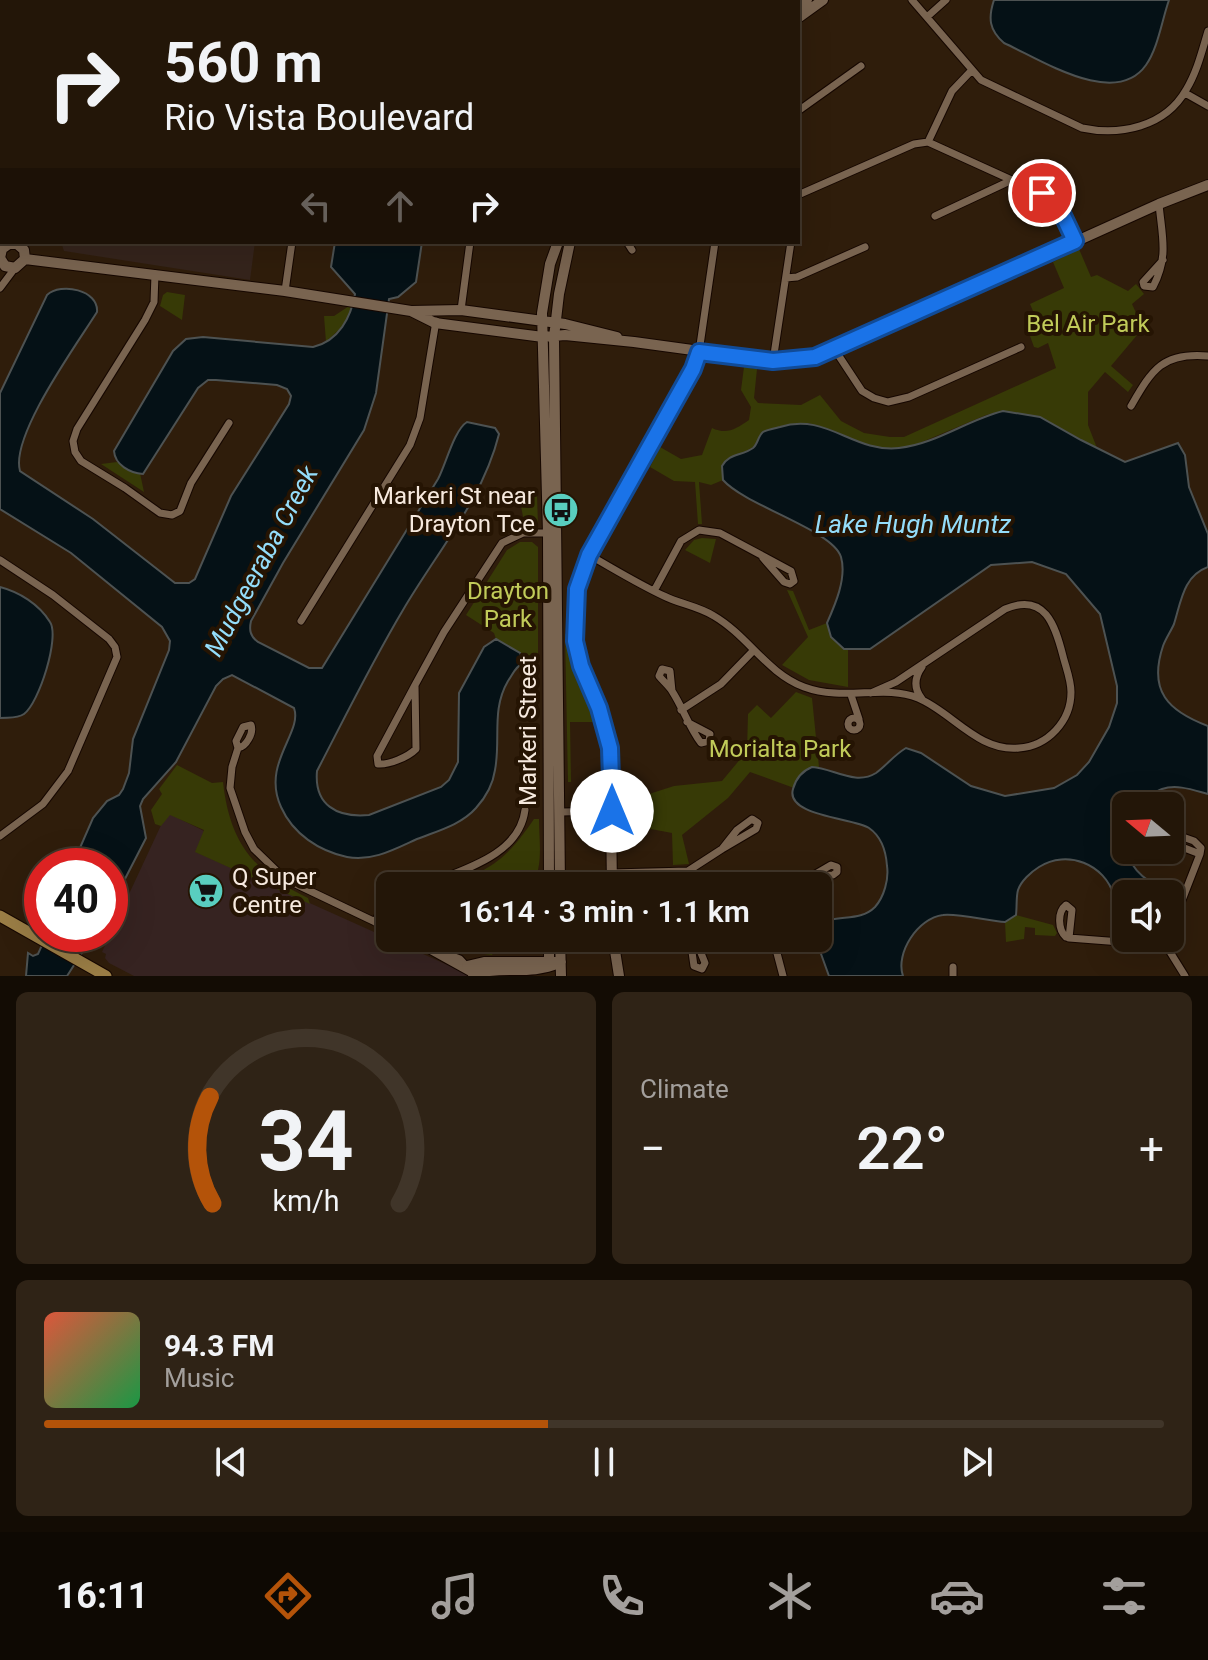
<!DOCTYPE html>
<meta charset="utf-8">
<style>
:root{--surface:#231608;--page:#2f2316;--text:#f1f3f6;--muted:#a39f9c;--line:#403529;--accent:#b45309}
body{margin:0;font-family:Roboto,sans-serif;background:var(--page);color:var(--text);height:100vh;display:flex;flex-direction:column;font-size:30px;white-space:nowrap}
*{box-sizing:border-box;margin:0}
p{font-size:26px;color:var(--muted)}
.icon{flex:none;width:44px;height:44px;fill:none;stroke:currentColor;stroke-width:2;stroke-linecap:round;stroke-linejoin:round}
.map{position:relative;height:976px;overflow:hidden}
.side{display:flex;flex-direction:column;gap:16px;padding:16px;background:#130c04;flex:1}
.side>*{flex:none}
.hud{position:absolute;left:0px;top:0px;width:800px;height:244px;box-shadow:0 8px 32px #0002,0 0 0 2px var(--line);background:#231608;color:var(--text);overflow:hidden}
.needle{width:52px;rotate:289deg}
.fabs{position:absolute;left:1112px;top:792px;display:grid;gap:16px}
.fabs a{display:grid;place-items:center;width:72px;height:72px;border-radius:12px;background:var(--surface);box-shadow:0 8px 32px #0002,0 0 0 2px var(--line);font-size:40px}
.speed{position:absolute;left:24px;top:848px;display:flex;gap:16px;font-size:40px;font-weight:700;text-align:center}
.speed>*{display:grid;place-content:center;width:104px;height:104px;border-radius:50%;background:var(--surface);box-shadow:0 8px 32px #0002,0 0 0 2px var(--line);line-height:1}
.speed .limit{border:12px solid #d22;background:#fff;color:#111}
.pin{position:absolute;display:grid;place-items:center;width:68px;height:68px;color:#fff;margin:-34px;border:4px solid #fff;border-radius:50%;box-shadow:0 2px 8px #0007}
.me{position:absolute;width:88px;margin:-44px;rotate:0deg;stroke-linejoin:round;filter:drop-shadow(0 0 6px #0008)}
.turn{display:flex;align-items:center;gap:28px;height:168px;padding:0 32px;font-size:36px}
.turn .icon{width:104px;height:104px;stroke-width:2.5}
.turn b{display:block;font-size:56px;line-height:68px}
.lanes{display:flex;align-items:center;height:76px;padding:0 32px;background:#0003;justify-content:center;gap:40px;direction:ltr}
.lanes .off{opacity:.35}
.big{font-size:60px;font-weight:600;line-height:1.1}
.side .widget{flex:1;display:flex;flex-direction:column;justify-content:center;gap:12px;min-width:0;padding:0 28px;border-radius:12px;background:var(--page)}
.side .dial{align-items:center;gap:0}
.dial svg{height:208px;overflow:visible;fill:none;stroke:var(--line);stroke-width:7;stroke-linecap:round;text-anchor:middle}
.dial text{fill:var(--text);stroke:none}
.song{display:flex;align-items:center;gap:24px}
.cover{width:96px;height:96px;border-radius:12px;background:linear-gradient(135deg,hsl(10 70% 55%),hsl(140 70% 35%))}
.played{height:8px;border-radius:4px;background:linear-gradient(90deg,var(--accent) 45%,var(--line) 45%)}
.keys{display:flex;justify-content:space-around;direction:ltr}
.heat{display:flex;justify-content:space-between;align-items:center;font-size:44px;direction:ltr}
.side .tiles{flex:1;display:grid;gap:16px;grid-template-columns:1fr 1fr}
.widget:last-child{grid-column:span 2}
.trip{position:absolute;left:376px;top:872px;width:456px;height:80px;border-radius:12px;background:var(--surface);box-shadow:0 8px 32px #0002,0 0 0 2px var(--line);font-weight:600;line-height:80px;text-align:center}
.dock{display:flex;height:128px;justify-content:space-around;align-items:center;background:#0e0903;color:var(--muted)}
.dock .icon{width:56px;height:56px}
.dock .on{color:var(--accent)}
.dock b{font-size:36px;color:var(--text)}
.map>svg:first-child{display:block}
</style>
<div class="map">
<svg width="1208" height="976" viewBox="0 0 1208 976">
<rect width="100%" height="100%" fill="#2f1d0b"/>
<path fill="#362321" d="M170,814L204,831L196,852L472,976H134L109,963L105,958L106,954L102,952L163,821Z"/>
<path fill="#35241c" d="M0,0H205L206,2H2V75Z
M61,242H255L250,280L64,251Z"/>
<path fill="#373a06" d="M1079,249L1091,277L1097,275L1128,291L1136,284L1144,294L1132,304L1143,328L1111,366L1133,385L1128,392L1105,372L1088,392V425L1097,448L1040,417L1003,411L986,415L910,447L886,449L862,445L809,423L786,425L763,432L753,447L722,466L723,480L711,485L699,482L702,524H698L695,482L674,481L650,467L660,447L681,459L702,455L712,428C727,435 736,429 749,420L751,407L741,390L744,367L757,369L754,398L758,403L801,405L820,395L841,421L864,433L890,437H904L1056,368L1048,343L1038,348L1034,347L1030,336L1041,330L1030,304L1064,288L1053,262Z
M167,292L185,295L182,320L160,306L163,295Z
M349,306H353L351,318L326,342L324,316H334Z
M117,462L140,473L144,492L101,464Z
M537,495L538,524L528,528L525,527L519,496Z
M702,538L716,539L710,563L685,550L694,540Z
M520,542H532L538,547V664L523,663V657L496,639L494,633L466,615L507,550Z
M787,590L793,591L809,630L827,623L831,637L848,650V687L809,680L782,665L808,637Z
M569,633L578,675L597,722H570L571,782H568L565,634Z
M796,692L812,698L819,767C805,766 797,775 794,788L750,772L728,798L682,835L689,864L673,865L672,833L635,826L620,828L621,803L674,786L722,781L747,751L748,714L757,705L771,718Z
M177,765L212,783L223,782C230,844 254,872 308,898L310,904L195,852L204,830L170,815L161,826L155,824L151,810L162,794L159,789Z
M534,819H539C539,841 544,868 531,886H448C493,868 506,860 534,819Z
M1016,915L1053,925L1057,933L1055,936L1035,935V928L1025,927L1024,939L1006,942L1005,922Z
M430,938H502L492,955L460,951Z"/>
<path fill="#051116" stroke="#4d5252" stroke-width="2" d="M292,0H555V2H293Z
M994,0H1169C1162,20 1158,48 1146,65C1115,109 1040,59 1004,43C989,30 988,18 994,0Z
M335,242H422L416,282L398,297L389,299L376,393L364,430L283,563L251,621C249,630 250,636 258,642L309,668H322L438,479C446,464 454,430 467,422L495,428L499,434C483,499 437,552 403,610C372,662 345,717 317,771C314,805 337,818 369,815L441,787L449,780L458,762L459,693L484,647L496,639L520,653L523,663C515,667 513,674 508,681C491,710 501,739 495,770C493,784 486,797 476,808C461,825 437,831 417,839C395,849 372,862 347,857C319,851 293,834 281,807C261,763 303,733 294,708L232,675L223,679L216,686L176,762L143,799L140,806L146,838L110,908V866H72L93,818L107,801L119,795L123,789L129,773L133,739L169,650L170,641L162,627L71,553L0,509V393L47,295C61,282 99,290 97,312C77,344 10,436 20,471L93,519L175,583H189L195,579L231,496L289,404L291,396L287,389L277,385L216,380H208L198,388L143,474C130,473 115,465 114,451L173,351L186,339L203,337L313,347C339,341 351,317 355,294L331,267Z
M1003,411L1040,417L1081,440L1125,462L1178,443L1185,455L1189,487L1208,534V567C1183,576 1181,602 1174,624C1171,631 1166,638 1163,646C1148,691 1168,711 1208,726V794C1193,790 1177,784 1162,789C1149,794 1139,806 1126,806C1126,817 1123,828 1124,838C1126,865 1142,880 1166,890L1168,894H1126V930L1115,928C1116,917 1117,907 1114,896C1105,864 1067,849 1039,867C1031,872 1021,881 1018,890C1016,897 1017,908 1016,915L1005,922C989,921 957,913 943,915C918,918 895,953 903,976H829L816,940L818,927C833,912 858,924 875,907C884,897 889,879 887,866C886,851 882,837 869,828C853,818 785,816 793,789C796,778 802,771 812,767C833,768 855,786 876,773C887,765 894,755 906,748L921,753L971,786L1005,796L1054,788L1077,775L1089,762L1109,727L1117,703V686L1100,614L1066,574L1032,562L991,565L870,649H844L831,637L827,623C835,605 847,578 841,557C833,530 746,506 723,480L722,466C729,453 742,456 753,448C758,444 758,436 763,432C766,430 776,428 780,427C826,412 853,453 899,448C936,444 967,420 1003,411Z
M0,587C19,592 39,604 50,622C60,637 39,703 24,714C17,719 8,717 0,718Z
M47,934H94L67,976H26L28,953L33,956L38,954Z"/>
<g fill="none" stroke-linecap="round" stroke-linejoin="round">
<defs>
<path id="street" d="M248,0V2
M912,0L981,80L1082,128C1120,136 1165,127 1186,90C1197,72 1202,51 1208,31
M607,2L608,0
M676,2L679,0
M927,17L946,0
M0,91L2,97
M1185,93L1208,106
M798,111L861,66
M928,142L952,91L971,71
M798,195L914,144L928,142L1049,197L1061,210L1075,241
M1159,204C1162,237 1169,256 1153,287L1144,286L1143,282L1163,260
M935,216L1012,180
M627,242L632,250
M155,274L154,302L145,320L77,429L73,441L75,452L81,461L125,488L160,513L172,515L180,511L191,483L229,423
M786,278L797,277L865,247
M0,288L15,268
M285,291L292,242
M461,310L470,242
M835,350L862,391L874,398L888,402L909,397L1021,347
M699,352L715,242
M773,361L791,242
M1131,406C1152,370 1162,352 1208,356
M589,555C614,569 638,584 664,596C680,604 698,606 714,616C748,636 767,673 804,687C845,702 883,684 918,698C952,712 978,752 1019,748C1048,746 1071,721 1071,692C1071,680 1066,668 1063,656C1055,625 1045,592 1005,609L896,682L871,693
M0,560L53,595L109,639L115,647L117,657L68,771L43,804L0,836
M654,591L681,541L699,530L720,533L791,571L794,581L790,584L784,582L763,558
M301,621L410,445L420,418L436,321
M922,667C914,678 914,689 922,699
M415,685L444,632L502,543L523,533H552
M415,685L416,749C408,757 389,765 378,764L377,756Z
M672,691L670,671L662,669L659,676C663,681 669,686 672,691C683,708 689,727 701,743L709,741L710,734L687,722
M851,695L859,719
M681,710L721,684L754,650
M848 724a6 6 0 1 1 12 0a6 6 0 1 1-12 0Z
M238,748C246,747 254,733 251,725L243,727L236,741L238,748L232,767L230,788L245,832L254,849L285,879L390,929
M561,812L612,811
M752,819L758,823L756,829L722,849L737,830Z
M688,871L690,886
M612,873L688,871L722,849
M423,886C460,870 519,857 525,810
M795,886L831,865L837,867V872L833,875L811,876
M375,922L382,908L390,901
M1170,931L1200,854L1201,848L1194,841L1177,835L1172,837L1174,844L1200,854
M408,938L473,974
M690,938L694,966L702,969L705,963L695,938
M773,938L783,976
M1069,938L1072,910L1066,905C1057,912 1058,930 1066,937L1069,938L1147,944L1163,938
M1162,939L1185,976
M444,953L460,959L470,970
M953,967V976"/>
<path id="secondary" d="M798,7L807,0
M798,18L823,0
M2,249L0,258L5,266L15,268L25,259
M2,249L9,244H17L24,250L25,259
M25,259L285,291L411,311L461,310L565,324L617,337
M411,311L435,323L543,337L565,335L634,342L773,361L806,359L835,350L1159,204L1208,185
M549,886L548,533L542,313L550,264L558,242
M560,886L554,337L559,294L570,242
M612,886L610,748L604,724L577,652L575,627L577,589L589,555L693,369L699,352
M549,938V966
M560,938L561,976
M613,938L619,976
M467,966L484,962H561
M473,974C504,965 529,976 559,963"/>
<path id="primary" d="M0,916L106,976"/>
</defs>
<use href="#street" stroke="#160700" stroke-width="9"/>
<use href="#secondary" stroke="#160700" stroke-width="12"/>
<use href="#primary" stroke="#160700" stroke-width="13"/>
<use href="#street" stroke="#796450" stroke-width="7"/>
<use href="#secondary" stroke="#796450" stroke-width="10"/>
<use href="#primary" stroke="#9b7e46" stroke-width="11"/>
</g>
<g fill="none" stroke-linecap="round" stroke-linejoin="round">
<defs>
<path id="route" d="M612,811L610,748L599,708L581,666L575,641L577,589L589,555L693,369L699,352L773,361L815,357L1075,241L1058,205L1042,193"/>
</defs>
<use href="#route" stroke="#114b97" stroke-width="20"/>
<use href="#route" stroke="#1a73e8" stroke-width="14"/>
</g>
<defs>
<symbol id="bus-disc" viewBox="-11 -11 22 22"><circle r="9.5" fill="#59cebf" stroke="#251403"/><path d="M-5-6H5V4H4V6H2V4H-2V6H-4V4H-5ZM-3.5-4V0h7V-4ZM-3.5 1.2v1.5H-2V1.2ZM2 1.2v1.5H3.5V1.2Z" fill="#111"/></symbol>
<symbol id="supermarket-disc" viewBox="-11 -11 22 22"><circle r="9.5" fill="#59cebf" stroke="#251403"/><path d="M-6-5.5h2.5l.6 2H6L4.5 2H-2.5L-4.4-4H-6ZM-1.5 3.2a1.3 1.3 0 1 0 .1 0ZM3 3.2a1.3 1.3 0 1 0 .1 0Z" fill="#111"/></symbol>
</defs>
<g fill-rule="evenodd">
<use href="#bus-disc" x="541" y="490" width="40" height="40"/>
<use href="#supermarket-disc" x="186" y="871" width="40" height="40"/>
</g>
<g text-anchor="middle" stroke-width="8" stroke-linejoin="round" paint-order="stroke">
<g font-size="24" fill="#c1cb59" stroke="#251403">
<text x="1088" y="332">Bel Air Park</text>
<text x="508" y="599">Drayton<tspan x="508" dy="28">Park</tspan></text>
<text x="780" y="757">Morialta Park</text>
</g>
<g font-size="24" fill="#f6e9de" stroke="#251403" text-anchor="end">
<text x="535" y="504">Markeri St near<tspan x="535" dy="28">Drayton Tce</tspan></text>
<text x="232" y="885" text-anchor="start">Q Super<tspan x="232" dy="28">Centre</tspan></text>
</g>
<g font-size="24" fill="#f6e9de" stroke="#251403">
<text transform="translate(528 731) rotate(-90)" y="8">Markeri Street</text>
</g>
<g font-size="26" font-style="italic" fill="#94ddfa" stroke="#251403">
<text x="913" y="533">Lake Hugh Muntz</text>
<text transform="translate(261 561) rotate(-62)" y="9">Mudgeeraba Creek</text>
</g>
</g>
</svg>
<div class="fabs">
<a><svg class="needle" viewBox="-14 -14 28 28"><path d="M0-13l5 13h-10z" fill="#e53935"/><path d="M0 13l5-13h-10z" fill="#a39f9c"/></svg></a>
<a><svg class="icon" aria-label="sound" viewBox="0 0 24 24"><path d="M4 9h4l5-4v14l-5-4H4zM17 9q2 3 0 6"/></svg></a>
</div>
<div class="speed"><div class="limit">40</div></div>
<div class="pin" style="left:1042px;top:193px;background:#d93025"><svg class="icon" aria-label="arrive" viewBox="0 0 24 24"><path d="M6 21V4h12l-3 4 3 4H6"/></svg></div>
<svg class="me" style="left:612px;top:811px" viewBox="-20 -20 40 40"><circle r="19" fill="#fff"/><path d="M0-13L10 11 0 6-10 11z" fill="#1a73e8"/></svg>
<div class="trip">16:14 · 3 min · 1.1 km</div>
<div class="hud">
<div class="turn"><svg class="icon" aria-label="right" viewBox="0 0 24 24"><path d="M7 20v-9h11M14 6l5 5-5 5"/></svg><div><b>560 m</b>Rio Vista Boulevard</div></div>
<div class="lanes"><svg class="icon off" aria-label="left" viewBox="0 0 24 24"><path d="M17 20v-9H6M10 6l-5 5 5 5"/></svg><svg class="icon off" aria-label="ahead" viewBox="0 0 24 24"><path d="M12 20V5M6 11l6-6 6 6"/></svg><svg class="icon" aria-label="right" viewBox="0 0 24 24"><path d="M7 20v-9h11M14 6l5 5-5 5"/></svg></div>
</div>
</div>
<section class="side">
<div class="tiles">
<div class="widget dial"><svg viewBox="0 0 100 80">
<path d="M14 69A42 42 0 1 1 86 69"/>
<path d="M14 69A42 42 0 0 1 13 28" stroke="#b45309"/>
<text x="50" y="56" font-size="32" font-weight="700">34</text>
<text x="50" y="72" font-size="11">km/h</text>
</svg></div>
<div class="widget"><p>Climate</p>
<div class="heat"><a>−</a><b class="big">22°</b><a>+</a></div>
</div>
<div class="widget">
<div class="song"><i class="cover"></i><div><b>94.3 FM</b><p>Music</p></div></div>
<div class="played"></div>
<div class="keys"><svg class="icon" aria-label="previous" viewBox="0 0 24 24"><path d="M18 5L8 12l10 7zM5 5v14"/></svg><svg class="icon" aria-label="pause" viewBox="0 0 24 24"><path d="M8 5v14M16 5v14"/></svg><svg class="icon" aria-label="next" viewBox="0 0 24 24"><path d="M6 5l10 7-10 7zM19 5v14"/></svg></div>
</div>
</div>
</section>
<nav class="dock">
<b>16:11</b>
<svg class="icon on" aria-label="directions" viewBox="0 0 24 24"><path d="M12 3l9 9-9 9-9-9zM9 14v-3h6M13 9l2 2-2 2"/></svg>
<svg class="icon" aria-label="music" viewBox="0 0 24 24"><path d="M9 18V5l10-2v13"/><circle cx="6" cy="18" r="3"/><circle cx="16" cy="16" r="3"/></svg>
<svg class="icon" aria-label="phone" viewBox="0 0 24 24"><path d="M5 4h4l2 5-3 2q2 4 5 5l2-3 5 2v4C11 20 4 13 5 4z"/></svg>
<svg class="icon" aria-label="climate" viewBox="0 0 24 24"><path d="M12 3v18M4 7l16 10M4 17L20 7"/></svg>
<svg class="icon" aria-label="car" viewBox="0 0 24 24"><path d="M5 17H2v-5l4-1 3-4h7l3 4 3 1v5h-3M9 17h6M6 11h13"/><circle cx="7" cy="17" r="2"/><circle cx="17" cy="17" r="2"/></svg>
<svg class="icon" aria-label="filters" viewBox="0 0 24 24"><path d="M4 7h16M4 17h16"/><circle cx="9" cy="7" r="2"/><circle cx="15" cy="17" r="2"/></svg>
</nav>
